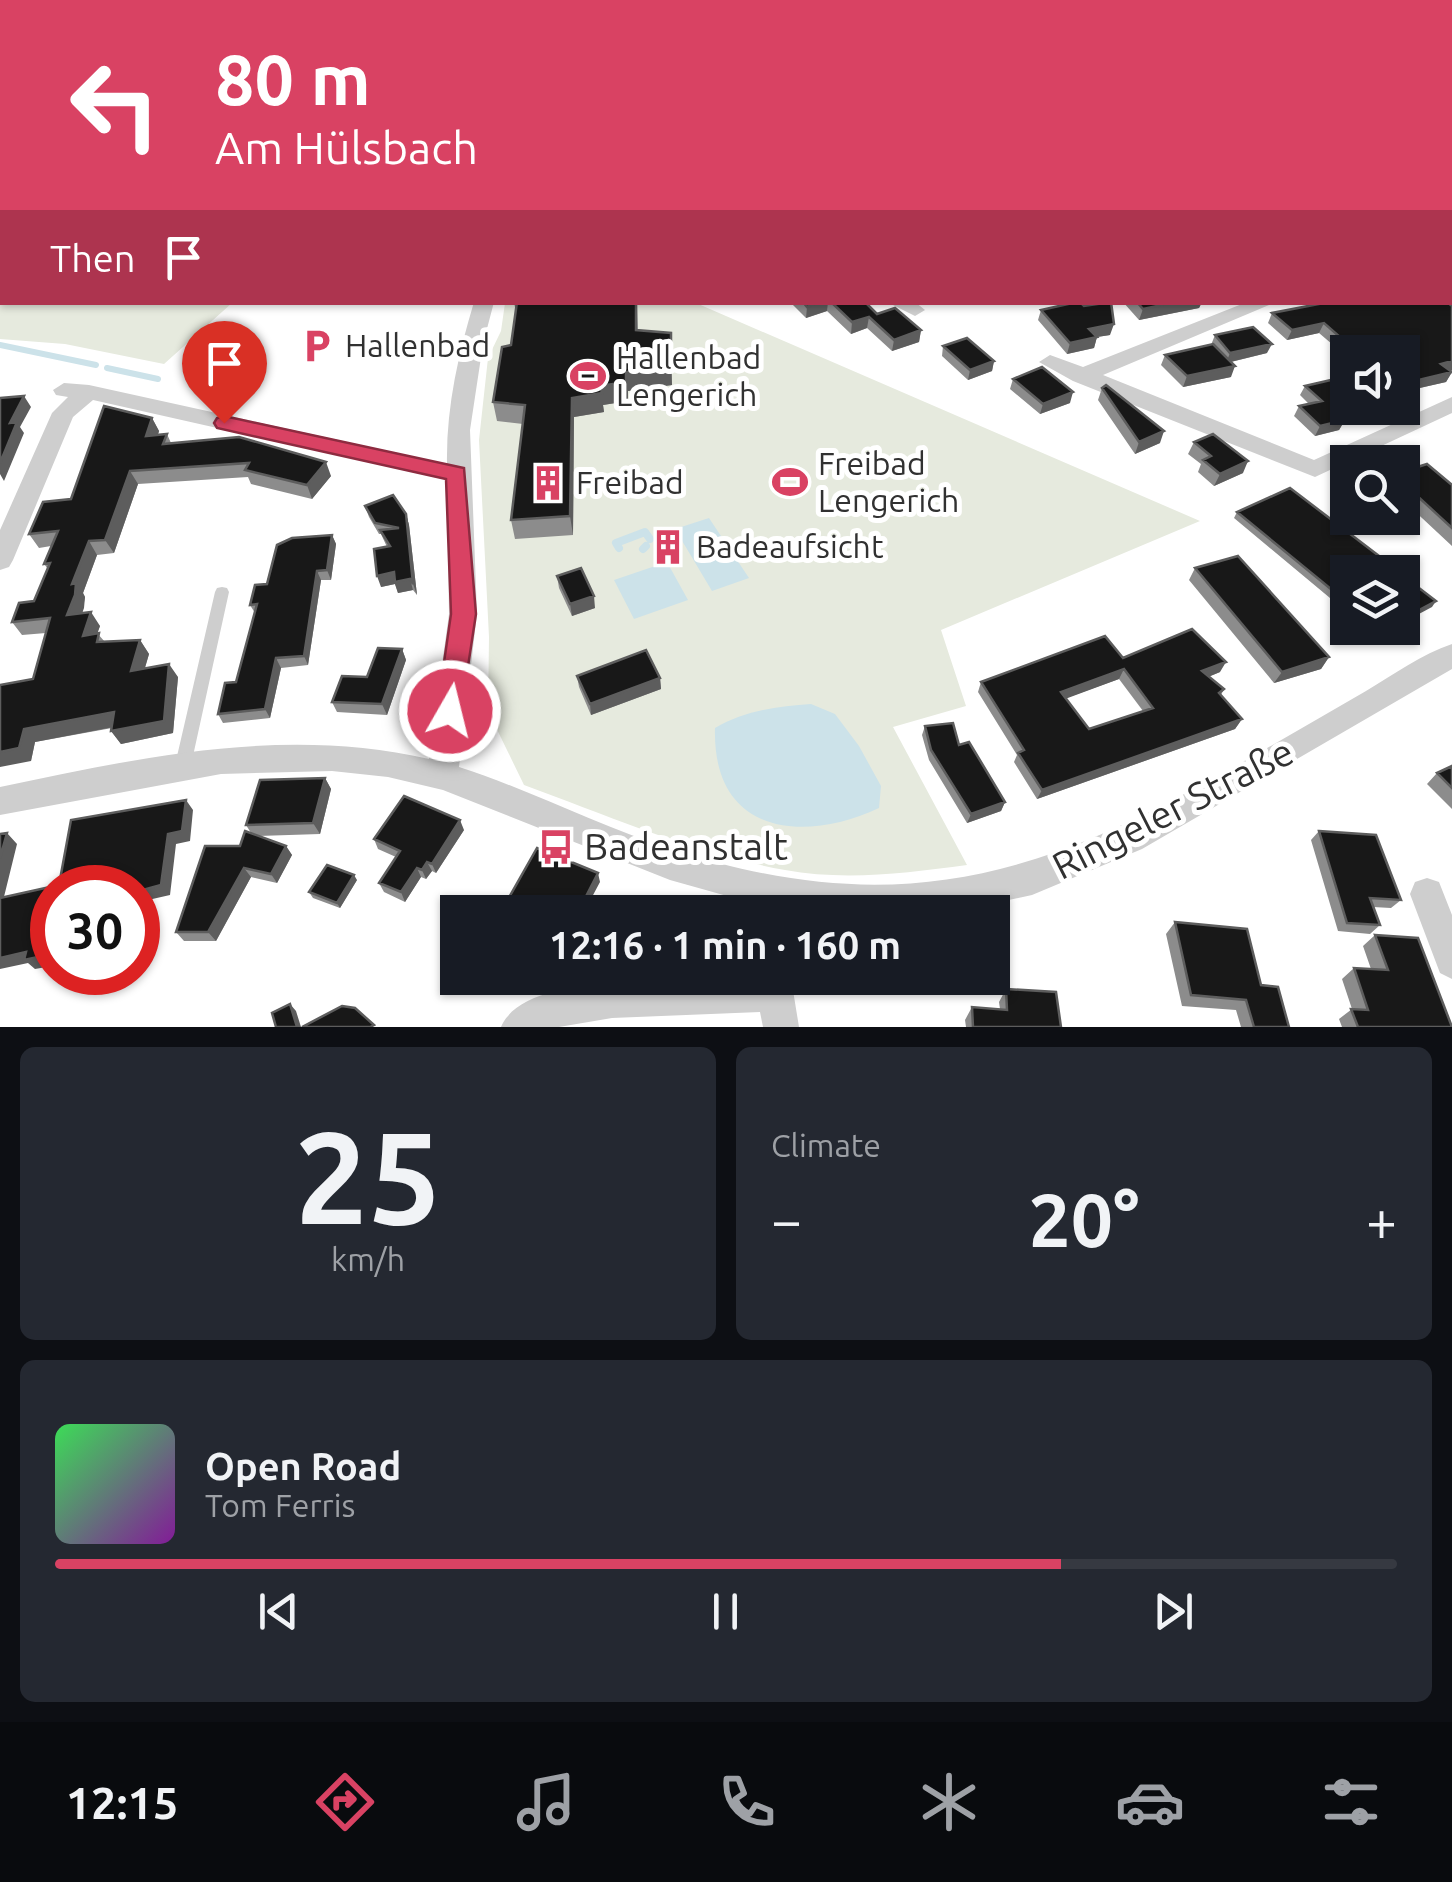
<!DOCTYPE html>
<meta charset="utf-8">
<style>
:root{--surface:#171b24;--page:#242831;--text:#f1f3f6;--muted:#9ea1a6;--line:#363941;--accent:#d94263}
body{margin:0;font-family:Ubuntu,sans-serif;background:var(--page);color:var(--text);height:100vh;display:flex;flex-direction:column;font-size:38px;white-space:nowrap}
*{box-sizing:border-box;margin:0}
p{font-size:32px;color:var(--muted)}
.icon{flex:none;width:55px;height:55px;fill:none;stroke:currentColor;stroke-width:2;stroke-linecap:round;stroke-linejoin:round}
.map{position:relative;height:1027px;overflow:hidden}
.details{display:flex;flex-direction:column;gap:20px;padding:20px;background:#0d0f14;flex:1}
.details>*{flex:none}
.hud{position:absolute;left:0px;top:0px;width:1452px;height:305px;box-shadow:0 2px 8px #0004;background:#d94263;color:#fff;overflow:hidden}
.tools{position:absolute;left:1330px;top:335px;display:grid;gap:20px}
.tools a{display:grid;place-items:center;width:90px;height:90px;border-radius:0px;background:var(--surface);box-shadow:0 2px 8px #0004;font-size:50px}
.speed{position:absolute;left:30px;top:865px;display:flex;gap:20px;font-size:50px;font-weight:700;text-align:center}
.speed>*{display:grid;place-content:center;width:130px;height:130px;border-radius:50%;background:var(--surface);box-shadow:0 2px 8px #0004;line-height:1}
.speed .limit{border:15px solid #d22;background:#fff;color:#111}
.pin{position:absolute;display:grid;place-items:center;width:85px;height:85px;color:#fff;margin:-102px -42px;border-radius:50% 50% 50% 0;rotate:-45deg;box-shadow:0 0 10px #0007}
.pin .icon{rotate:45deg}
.me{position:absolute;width:110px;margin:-55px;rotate:8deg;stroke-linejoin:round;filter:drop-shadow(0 0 8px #0008)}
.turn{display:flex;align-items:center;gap:35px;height:210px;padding:0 50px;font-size:45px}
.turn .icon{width:130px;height:130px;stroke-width:2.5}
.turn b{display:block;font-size:70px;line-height:85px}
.then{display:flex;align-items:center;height:95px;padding:0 50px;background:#0003;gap:20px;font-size:38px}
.big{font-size:75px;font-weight:600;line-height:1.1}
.details .tile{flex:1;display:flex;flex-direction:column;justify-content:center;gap:15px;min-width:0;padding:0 35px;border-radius:15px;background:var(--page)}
.details .dial{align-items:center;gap:0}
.dial b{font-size:130px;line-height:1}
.song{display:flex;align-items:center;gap:30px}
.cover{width:120px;height:120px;border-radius:15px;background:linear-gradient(135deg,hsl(130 70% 55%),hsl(290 70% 35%))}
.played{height:10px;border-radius:5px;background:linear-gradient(90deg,var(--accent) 75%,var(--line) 75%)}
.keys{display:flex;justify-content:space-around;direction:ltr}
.heat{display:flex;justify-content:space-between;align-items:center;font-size:55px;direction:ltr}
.details .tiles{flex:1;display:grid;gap:20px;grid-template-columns:1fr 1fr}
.tile:last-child{grid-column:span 2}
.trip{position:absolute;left:440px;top:895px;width:570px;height:100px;border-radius:0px;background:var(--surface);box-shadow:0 2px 8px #0004;font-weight:600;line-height:100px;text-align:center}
.dock{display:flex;height:160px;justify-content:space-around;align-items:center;background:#090b0e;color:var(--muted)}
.dock .icon{width:70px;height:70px}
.dock .active{color:var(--accent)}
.dock b{font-size:45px;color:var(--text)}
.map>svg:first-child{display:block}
</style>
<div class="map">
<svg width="1452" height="1027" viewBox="0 0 1452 1027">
<rect width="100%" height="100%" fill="#fff"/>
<path fill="#e6eade" d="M0,0H526L532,2H2V302L232,303L164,364L65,344L0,339Z
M505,303H696L1200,521L941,630L966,706L893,727L967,865C907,873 845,881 785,870C695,854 609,816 524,785L488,711L489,637L479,440L488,358L501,331Z"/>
<path fill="#cce2e9" d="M709,518L749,578L712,591L675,529Z
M667,562L688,600L634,619L614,580Z
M811,704L835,714L859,746L881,786L879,808C802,844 712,834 715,728C744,711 777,706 811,704Z"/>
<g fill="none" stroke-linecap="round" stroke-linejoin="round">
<path stroke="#cce2e9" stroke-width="5" d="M541,0L546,2
M1091,0L1100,2
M308,2L314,0"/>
<path stroke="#cce2e9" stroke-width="6" d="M0,345L96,365
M107,368L158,379"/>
<path stroke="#cce2e9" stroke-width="8" d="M619,548L616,543L645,532L650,539
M643,549L646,546"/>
<path fill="#cecece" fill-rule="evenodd" d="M375,0H402L405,2H384Z
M442,0H474L471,2H439Z
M687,0H694L692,2H686Z
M1450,68H1452V72H1450Z
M1450,143H1452V147H1450Z
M222,587L227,588L229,592L191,765L188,770L183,772L178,770L175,765L215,592L217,588Z"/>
<path fill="#cecece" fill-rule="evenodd" d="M562,0H591L593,2H564Z
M1450,236L1452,237V249L1450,248Z
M474,302H494L483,344L470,430L477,614L459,767C531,790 598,826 671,849C868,913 1009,889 1188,792C1248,760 1307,725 1366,691C1393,675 1422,654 1452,644V669L1142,849L1032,895L952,912H806L752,903L670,880L443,790L388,777L332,771L221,774L0,815V787C142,757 284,726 429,759L449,614L447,480L93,400L73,417L13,560L9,567L0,570V530L52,413L68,397L56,395L53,390L64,383L89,385L447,464C446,409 458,355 474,302Z
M887,302H915L925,310L915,316Z
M1247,302H1276L1103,375L1314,460L1452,397V413L1315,477L1073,381L1039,362L1050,355L1083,367Z
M1427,878L1439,882L1452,915V979L1440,973L1410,894L1415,882Z
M752,978H791L799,1027H763L760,1012L612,1018L559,1027H501C526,967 695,984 752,978Z"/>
<path fill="#bbb" fill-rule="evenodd" d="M1033,0H1061L1062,2H1035Z
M2,64V79L0,80V65Z
M1450,95H1452V109H1450Z"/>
</g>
<path fill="#8c8c8c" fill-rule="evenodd" d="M709,0H1005V2H709Z
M1175,0H1452V63H1450V2H1177Z
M514,302H637L638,330L672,385L628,391V401L603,405L604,412L574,417L573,535L515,539L511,520L523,424L497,421L493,402L511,345L516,313Z
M790,302H865L877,314L921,330L919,342L892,351L867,328L851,334L827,311L806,318Z
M1123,302H1202L1199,308L1139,320Z
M1318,302H1447L1452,306V370H1450L1452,372L1446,382L1402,392V352H1348V370L1342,365L1346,356L1319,333L1287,340L1268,323L1272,313L1320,304Z
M1041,310L1110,335L1097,337L1094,348L1067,354L1038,320Z
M1215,335L1267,353L1231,362V377L1183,387L1161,365L1165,355L1211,345Z
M943,346L994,361L992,371L968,380L942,356Z
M1013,379L1070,403L1040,414L1010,389Z
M1305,386L1348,408H1387L1342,418L1345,420L1339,430L1315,436L1294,416L1299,406L1309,404L1300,395Z
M1102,388L1160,443L1135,454L1098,400Z
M152,418L159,431L158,435L167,434L171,443L331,476L312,499L251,484L248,477L138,484L114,553L97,555L83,593L85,597L82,613L100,626L97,633L105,642L140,640L149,654L145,668L178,677L173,733L121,744L111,731L112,728L35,742L31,761L33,679L46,633L22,635L12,622L34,601L48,569L44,564L51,546L39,548L29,534L71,499Z
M1194,442L1243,473L1214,486L1198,472L1201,464L1188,454Z
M1402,472L1452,485V546L1407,504L1402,505Z
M365,506L406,514L409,525L417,595L413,590L398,593L395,584L381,587L387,547L381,534H379L369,517Z
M1237,512L1348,572V613L1234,518Z
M332,535L336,544L331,580H321L308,665L281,668L270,718L223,723L218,714L236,682L255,613L250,605Z
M1195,568L1329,657L1321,669L1274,683L1189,580Z
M557,576L595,608L572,616L559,588Z
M1365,628H1393L1376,637Z
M402,649L406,660L387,715L337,712L332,702Z
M1123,658L1220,672L1208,677L1224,689L1221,695L1242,719L1235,729L1037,799L1014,762L1017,755L978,692L981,682ZM1119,679L1143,711L1089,729L1066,698Z
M577,676L660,678L661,689L591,715L579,687Z
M925,726L959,745L1005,802L1001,811L967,823L929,760L922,735Z
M1452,766V809L1427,784L1437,773Z
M325,778L331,789L320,834L258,836L286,846L292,855L277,883L251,877L216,941H184L176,932L251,833L246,825Z
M464,830L436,873L432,871L426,879L421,877L405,902L384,892L379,883L396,857L378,849L374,839Z
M1319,831L1401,900L1391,908L1373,907L1380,925L1370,934L1338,931L1311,840Z
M357,880L340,908L313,898L309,892Z
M1175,922L1261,985L1289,1027H1241L1236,1010L1182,1006L1166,934Z
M1375,935L1452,1027H1342L1339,1019L1352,1009L1342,979L1354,968L1371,969L1363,946Z
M1006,989L1061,1027H966L965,1020L972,1007L1000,1009L999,1002Z"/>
<path fill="#5d5d5d" d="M819,302H828L827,311L806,318L807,307Z
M1176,302H1202L1199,308L1139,320L1143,309Z
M869,317L867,328L851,334L852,322Z
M1324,323L1319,333L1287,340L1292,330Z
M1114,324L1110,335L1097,337L1094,348L1067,354L1070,343L1089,329Z
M921,330L919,342L892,351L894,340Z
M671,333L672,385L628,391V401L603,405L604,412L574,417L573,535L570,516L572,398L626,372Z
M1272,344L1267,353L1226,363L1230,353Z
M994,361L992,371L968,380L970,370Z
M1452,361V370L1435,374L1441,364Z
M1235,366L1231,377L1183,387L1187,376Z
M1452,372L1446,382L1402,392V384Z
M1073,392L1070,403L1040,414L1043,404Z
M24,396L31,407L20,427L24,433L4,481L0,474V463L10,423Z
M1349,408H1387L1329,421L1335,411Z
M152,418L159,431L153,449L146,436Z
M1345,420L1339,430L1315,436L1320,426Z
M1164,431L1160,443L1135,454L1139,442Z
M1248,461L1243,473L1214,486L1220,474Z
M326,462L331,476L312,499L307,485Z
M130,471L138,484L114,553L105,540Z
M1414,493L1407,504L1402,505V496Z
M406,514L409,525L417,595L413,584Z
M332,535L336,544L331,580L327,570Z
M89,541L97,555L83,593L85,597L84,608L77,628L67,615L72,584Z
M317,571L321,580L308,665L304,656Z
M394,572L410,579L413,590L398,593L395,584L381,587L377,576Z
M594,596L595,608L572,616L570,604Z
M1436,601L1432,607L1402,623V619Z
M91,612L100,626L92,649L83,636Z
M1387,628H1393L1376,637L1381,631Z
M140,640L149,654L140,684L131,671Z
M402,649L406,660L387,715L382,704Z
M1329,657L1321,669L1274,683L1282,672Z
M276,658L281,668L270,718L265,709Z
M1226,662L1220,672L1196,682L1202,671Z
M169,664L178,677L173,733L121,744L111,731Z
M1124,669L1119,679L1057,702L1061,692Z
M660,678L661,689L591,715L590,704Z
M114,712L124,725L35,742L31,761L0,767V752L24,729Z
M1242,719L1235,729L1037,799L1042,790Z
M325,778L331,789L320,834L313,823Z
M186,800L193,810L190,841L176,844L170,895L148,900L147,908L138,910L139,891Z
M1005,802L1001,811L967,823L971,814Z
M460,820L464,830L436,873L432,864Z
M7,833L17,844L0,913V858Z
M286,846L292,855L277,883L271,874Z
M427,862L432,871L426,879L422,870Z
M244,868L251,877L216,941L208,932Z
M417,868L421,877L405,902L401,892Z
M598,873L600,882L584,912H578Z
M354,875L357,880L340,908L337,903Z
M26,952L52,954V966L35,969L28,963L0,969V958Z
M290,1004L296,1011L301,1027H297Z"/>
<path fill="#181818" stroke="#5d5d5d" stroke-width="2.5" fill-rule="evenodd" d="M595,0H626L624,2H588H593Z
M735,0H1005L1002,2H744Z
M1275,0H1452V49H1450V2H1278Z
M1450,157L1452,158V210H1450Z
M517,302H636V330L671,333V366L626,372V382L600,386L602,393L572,398L570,516L511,520L525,405L493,402L502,347L511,345Z
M803,302H819L807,307Z
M831,302H865L877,314L895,308L921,330L894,340L869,317L852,322Z
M1077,302H1080L1084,306L1111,302L1114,324L1089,329L1097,337L1070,343L1041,310Z
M1137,302H1176L1143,309Z
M1329,302H1447L1452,306V361L1441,364L1452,372L1402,384V352H1357L1324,323L1292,330L1272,313Z
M1253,327L1272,344L1230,353L1215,335Z
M967,338L994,361L970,370L943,346Z
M1213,344L1235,366L1187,376L1165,355Z
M1042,367L1073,392L1043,404L1013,379Z
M1348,376V408H1349L1335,411L1345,420L1320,426L1299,406L1322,401L1305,386Z
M1106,385L1164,431L1139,442L1102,388Z
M24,396L10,423L17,422L0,463V398Z
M104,406L152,418L146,436L167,434L163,444L239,437L326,462L307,485L245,470L249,463L130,471L105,540L89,541L72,584L76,583L75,595L67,615L91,612L83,636L99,633L97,642L140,640L131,671L169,664L164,721L111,731L114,712L24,729L19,748L0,752V685L33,679L50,618L12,622L19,603L34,601L50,563L44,564L58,531L29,534L43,502L71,499Z
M1213,434L1248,461L1220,474L1203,460L1211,456L1194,442Z
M1427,464L1452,485V528L1414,493L1402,496V472Z
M1290,488L1400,572H1348V603L1237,512Z
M393,495L406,514L413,584L410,579L395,582L394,572L377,576L374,549L390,546L380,530L399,528L375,523L365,506Z
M332,535L327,570L317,571L304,656L276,658L265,709L218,714L225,683L236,682L257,604L250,605L255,585L267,584L277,545L292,538Z
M1238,556L1329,657L1282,672L1195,568Z
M581,568L594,596L570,604L557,576Z
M1402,575L1436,601L1402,619Z
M1192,629L1226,662L1202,671L1224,689L1219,693L1242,719L1042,790L1018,753L1024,750L981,682L1105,636L1123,658ZM1124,669L1153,708L1089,729L1061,692Z
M378,648L402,649L382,704L332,702L342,676L367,677Z
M646,650L660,678L590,704L577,676Z
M953,723L959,745L969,742L1005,802L971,814L931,750L925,726Z
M1452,766V788L1437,773Z
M325,778L313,823L246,825L260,780Z
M404,796L460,820L432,864L427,862L422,870L417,868L401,892L379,883L400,851L374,839Z
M186,800L182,831L168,834L161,885L139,891L138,898V888H52V954L24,960L26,952L0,958V898L59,885L71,820Z
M245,831L286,846L271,874L244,868L208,932H176L205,846H240Z
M1319,831L1376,835L1401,900L1370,898L1380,925L1347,923Z
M7,833L0,858V834Z
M537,848L598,873L578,912H512L503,908Z
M327,865L354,875L337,903L309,892Z
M1175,922L1247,929L1261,985L1278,987L1289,1027H1254L1246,1000L1191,995Z
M1375,935L1418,938L1452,1027H1358L1351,1009L1368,1010L1354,968L1388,970Z
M1006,989L1056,992L1061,1027H973L972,1007L1007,1010Z
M290,1004L297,1027H276L272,1013Z
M342,1006L355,1008L374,1025L370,1027H302Z"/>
<path fill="#d94263" stroke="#8d2b40" stroke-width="2.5" d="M224,416L464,468L476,614L460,719L450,722L441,719L437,711L451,614L446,479L217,428L214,423L217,418Z"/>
<defs>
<symbol id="parking-bare" viewBox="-9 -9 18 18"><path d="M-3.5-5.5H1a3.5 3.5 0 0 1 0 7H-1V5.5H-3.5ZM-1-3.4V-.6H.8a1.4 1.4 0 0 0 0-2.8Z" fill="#d94263" stroke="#fff" stroke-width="2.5" paint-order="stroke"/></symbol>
<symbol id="stadium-bare" viewBox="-9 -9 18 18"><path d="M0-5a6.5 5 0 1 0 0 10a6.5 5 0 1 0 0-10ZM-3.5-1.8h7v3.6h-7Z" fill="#d94263" stroke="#fff" stroke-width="2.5" paint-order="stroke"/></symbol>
<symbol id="building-bare" viewBox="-9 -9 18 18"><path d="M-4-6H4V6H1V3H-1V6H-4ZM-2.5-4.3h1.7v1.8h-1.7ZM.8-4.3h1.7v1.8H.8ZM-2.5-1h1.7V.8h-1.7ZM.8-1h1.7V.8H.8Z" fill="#d94263" stroke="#fff" stroke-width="2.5" paint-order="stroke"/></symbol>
<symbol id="bus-bare" viewBox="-9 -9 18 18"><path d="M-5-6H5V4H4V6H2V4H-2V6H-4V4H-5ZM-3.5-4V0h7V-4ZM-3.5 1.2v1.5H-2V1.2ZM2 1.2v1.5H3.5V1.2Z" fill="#d94263" stroke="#fff" stroke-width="2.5" paint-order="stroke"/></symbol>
</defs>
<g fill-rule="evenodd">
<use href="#parking-bare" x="292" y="321" width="50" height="50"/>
<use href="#stadium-bare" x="563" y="351" width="50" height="50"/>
<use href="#stadium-bare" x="765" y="457" width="50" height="50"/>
<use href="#building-bare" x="523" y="458" width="50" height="50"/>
<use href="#building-bare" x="643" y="522" width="50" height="50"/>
<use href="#bus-bare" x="531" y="822" width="50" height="50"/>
</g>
<g text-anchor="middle" stroke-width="10" stroke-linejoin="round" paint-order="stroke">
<g font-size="32" fill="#313131" stroke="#fff" text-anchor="start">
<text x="345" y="357">Hallenbad</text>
<text x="616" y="369">Hallenbad<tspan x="616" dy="37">Lengerich</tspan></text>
<text x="818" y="475">Freibad<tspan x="818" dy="37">Lengerich</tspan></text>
<text x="576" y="494">Freibad</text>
<text x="696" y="558">Badeaufsicht</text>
</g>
<g font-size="38" fill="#313131" stroke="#fff">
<text transform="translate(1173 809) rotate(-27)" y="13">Ringeler Straße</text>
</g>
<g font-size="38" fill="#313131" stroke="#fff" text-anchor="start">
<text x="584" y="860">Badeanstalt</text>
</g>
</g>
</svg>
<div class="tools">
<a><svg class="icon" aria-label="sound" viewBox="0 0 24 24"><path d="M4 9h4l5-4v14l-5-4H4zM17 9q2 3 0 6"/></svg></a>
<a><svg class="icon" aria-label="search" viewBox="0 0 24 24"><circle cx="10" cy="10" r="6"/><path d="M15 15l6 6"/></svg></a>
<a><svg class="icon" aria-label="layers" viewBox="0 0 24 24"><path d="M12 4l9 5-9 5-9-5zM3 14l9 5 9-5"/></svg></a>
</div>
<div class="speed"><div class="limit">30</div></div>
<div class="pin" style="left:224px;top:423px;background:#d93025"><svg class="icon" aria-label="arrive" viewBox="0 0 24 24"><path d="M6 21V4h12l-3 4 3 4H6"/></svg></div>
<svg class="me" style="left:450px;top:711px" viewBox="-20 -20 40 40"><circle r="17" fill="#d94263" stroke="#fff" stroke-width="3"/><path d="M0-11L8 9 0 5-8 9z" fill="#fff"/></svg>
<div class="trip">12:16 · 1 min · 160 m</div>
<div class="hud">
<div class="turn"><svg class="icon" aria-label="left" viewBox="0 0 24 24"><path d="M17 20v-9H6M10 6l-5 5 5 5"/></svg><div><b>80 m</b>Am Hülsbach</div></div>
<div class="then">Then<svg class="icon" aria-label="arrive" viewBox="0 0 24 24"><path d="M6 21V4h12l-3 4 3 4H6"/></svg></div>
</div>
</div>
<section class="details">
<div class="tiles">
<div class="tile dial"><b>25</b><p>km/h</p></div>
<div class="tile"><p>Climate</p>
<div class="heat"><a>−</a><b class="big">20°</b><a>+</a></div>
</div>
<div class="tile">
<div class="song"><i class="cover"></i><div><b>Open Road</b><p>Tom Ferris</p></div></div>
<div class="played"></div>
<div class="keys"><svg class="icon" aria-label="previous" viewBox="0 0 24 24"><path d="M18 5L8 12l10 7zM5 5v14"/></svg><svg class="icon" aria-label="pause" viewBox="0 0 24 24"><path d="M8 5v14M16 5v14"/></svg><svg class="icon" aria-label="next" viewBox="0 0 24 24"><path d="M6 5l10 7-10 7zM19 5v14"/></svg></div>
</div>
</div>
</section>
<nav class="dock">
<b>12:15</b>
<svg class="icon active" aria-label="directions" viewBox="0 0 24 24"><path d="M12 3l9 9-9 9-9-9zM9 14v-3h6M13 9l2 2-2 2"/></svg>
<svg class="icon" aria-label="music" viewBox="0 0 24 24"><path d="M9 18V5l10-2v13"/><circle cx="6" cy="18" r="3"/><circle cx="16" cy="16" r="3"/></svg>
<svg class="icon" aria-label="phone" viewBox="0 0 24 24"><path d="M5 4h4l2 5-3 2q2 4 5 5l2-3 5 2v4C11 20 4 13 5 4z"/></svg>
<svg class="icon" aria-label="climate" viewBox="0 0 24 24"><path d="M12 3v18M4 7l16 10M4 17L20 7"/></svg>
<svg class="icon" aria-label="car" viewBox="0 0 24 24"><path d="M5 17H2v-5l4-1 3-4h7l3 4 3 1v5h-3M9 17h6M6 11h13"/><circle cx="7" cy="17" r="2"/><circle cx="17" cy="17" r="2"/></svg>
<svg class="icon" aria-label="filters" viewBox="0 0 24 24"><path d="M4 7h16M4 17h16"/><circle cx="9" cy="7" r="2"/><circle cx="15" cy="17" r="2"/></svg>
</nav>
